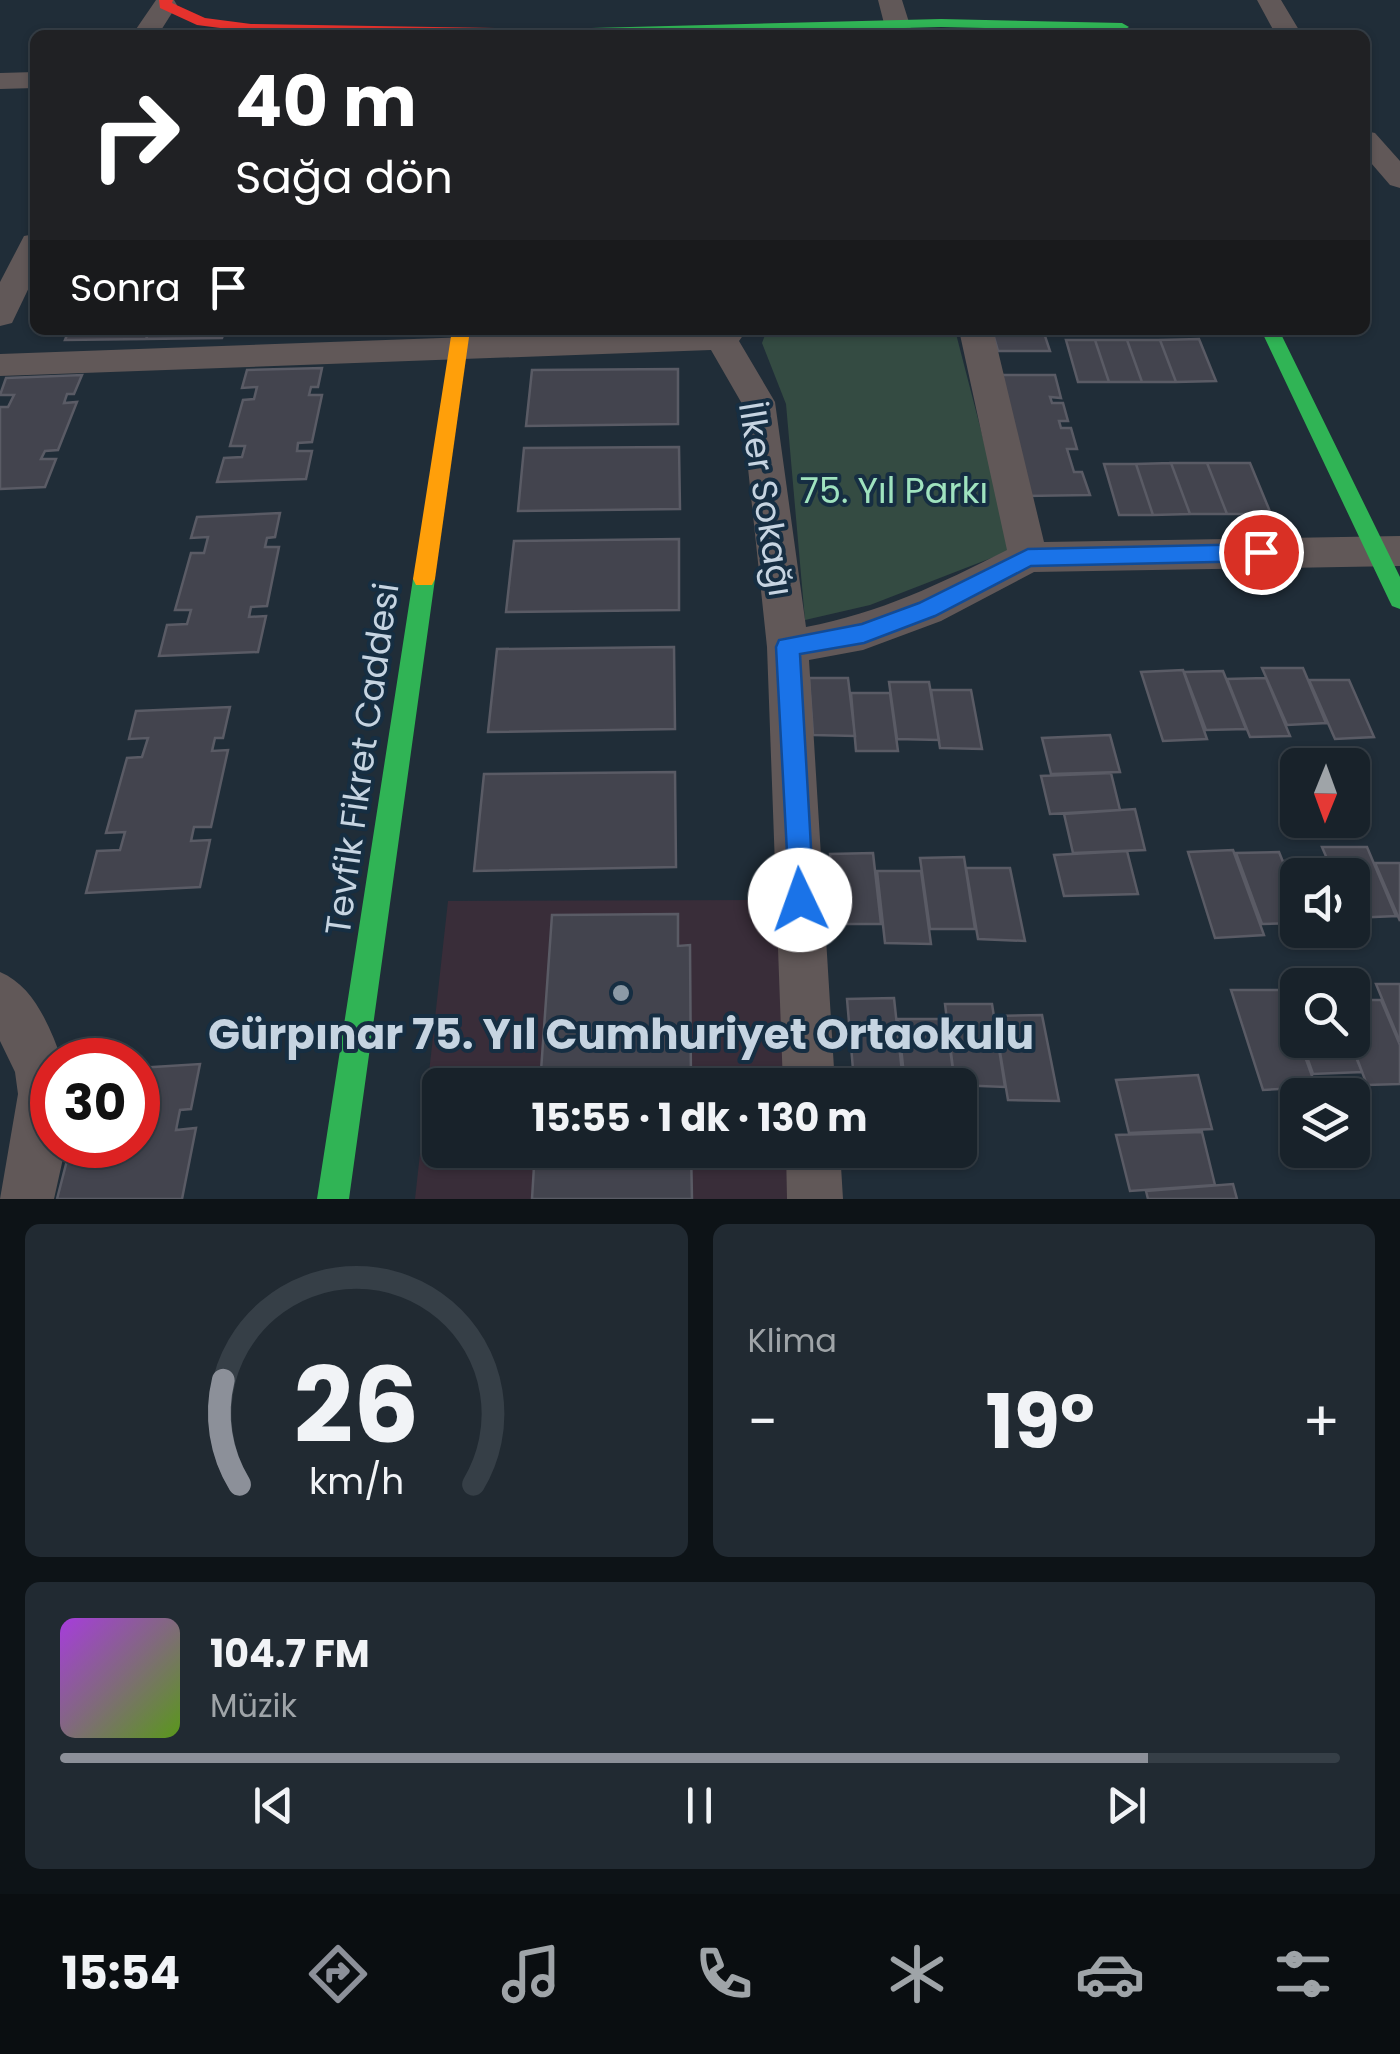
<!DOCTYPE html>
<html lang="tr">
<meta charset="utf-8">
<style>
:root{--surface:#18222a;--page:#212a32;--text:#f1f3f6;--muted:#9fa4a8;--line:#363f47;--accent:#8c9099}
body{margin:0;font-family:Poppins,sans-serif;background:var(--page);color:var(--text);height:100vh;display:flex;flex-direction:column;font-size:38px;white-space:nowrap}
*{box-sizing:border-box;margin:0}
p{font-size:32px;color:var(--muted)}
.icon{flex:none;width:55px;height:55px;fill:none;stroke:currentColor;stroke-width:2;stroke-linecap:round;stroke-linejoin:round}
.map{position:relative;height:1199px;overflow:hidden}
.side{display:flex;flex-direction:column;gap:25px;padding:25px;background:#0d1317;flex:1}
.side>*{flex:none}
.banner{position:absolute;left:30px;top:30px;width:1340px;height:305px;border-radius:15px;box-shadow:0 2px 8px #0004,0 0 0 2px var(--line);background:#202124;color:#fff;overflow:hidden}
.needle{width:65px;rotate:181deg}
.fabs{position:absolute;left:1280px;top:748px;display:grid;gap:20px}
.fabs a{display:grid;place-items:center;width:90px;height:90px;border-radius:15px;background:var(--surface);box-shadow:0 2px 8px #0004,0 0 0 2px var(--line);font-size:50px}
.speed{position:absolute;left:30px;top:1038px;display:flex;gap:20px;font-size:50px;font-weight:700;text-align:center}
.speed>*{display:grid;place-content:center;width:130px;height:130px;border-radius:50%;background:var(--surface);box-shadow:0 2px 8px #0004,0 0 0 2px var(--line);line-height:1}
.speed .limit{border:15px solid #d22;background:#fff;color:#111}
.pin{position:absolute;display:grid;place-items:center;width:85px;height:85px;color:#fff;margin:-42px;border:5px solid #fff;border-radius:50%;box-shadow:0 2px 10px #0007}
.me{position:absolute;width:110px;margin:-55px;rotate:357deg;stroke-linejoin:round;filter:drop-shadow(0 0 8px #0008)}
.turn{display:flex;align-items:center;gap:35px;height:210px;padding:0 40px;font-size:45px}
.turn .icon{width:130px;height:130px;stroke-width:2.5}
.turn b{display:block;font-size:70px;line-height:85px}
.then{display:flex;align-items:center;height:95px;padding:0 40px;background:#0003;gap:20px;font-size:38px}
.big{font-size:75px;font-weight:700;line-height:1.1}
.side .card{flex:1;display:flex;flex-direction:column;justify-content:center;gap:15px;min-width:0;padding:0 35px;border-radius:15px;background:var(--page)}
.side .dial{align-items:center;gap:0}
.dial svg{height:260px;overflow:visible;fill:none;stroke:var(--line);stroke-width:7;stroke-linecap:round;text-anchor:middle}
.dial text{fill:var(--text);stroke:none}
.song{display:flex;align-items:center;gap:30px}
.cover{width:120px;height:120px;border-radius:15px;background:linear-gradient(135deg,hsl(280 70% 55%),hsl(90 70% 35%))}
.played{height:10px;border-radius:5px;background:linear-gradient(90deg,var(--accent) 85%,var(--line) 85%)}
.keys{display:flex;justify-content:space-around;direction:ltr}
.heat{display:flex;justify-content:space-between;align-items:center;font-size:55px;direction:ltr}
.side .tiles{flex:1;display:grid;gap:25px;grid-template-columns:1fr 1fr}
.card:last-child{grid-column:span 2}
.trip{position:absolute;left:422px;top:1068px;width:555px;height:100px;border-radius:15px;background:var(--surface);box-shadow:0 2px 8px #0004,0 0 0 2px var(--line);font-weight:700;line-height:100px;text-align:center}
.menu{display:flex;height:160px;justify-content:space-around;align-items:center;background:#0a0e11;color:var(--muted)}
.menu .icon{width:70px;height:70px}
.menu .active{color:var(--accent)}
.menu b{font-size:45px;color:var(--text)}
.map>svg:first-child{display:block}
</style>
<div class="map">
<svg width="1400" height="1199" viewBox="0 0 1400 1199">
<rect width="100%" height="100%" fill="#202d38"/>
<path fill="#392d39" d="M800,900L809,1085H440V1150H813L815,1199H415L448,901Z"/>
<path fill="#344b42" d="M767,330H955L1012,550L870,605L805,620L786,404L762,343Z"/>
<path fill="#43444e" stroke="#5a5b65" stroke-width="2.5" d="M69,330H150L146,339L65,340Z
M150,330H225L222,338L146,339Z
M992,330H1043L1050,351H998Z
M1199,339L1216,381L1176,382L1160,340Z
M1066,340H1095L1109,382H1078Z
M1095,340H1127L1142,382H1109Z
M1127,340H1160L1176,382H1142Z
M322,368L318,387H311L309,395H322L312,442L298,443L297,451H312L306,479L217,482L224,458L242,457L245,446H230L243,400L254,399L257,387L242,388L247,370Z
M678,369V424L526,426L532,370Z
M82,375L74,394H67L64,403L77,402L58,450L45,451L41,459H56L45,487L0,489V407H8L14,395H0L6,378Z
M989,375H1055L1061,398L1050,397L1052,403H1063L1068,421H1059L1061,428H1071L1077,449H1067L1074,472H1082L1090,495L1024,496Z
M679,447L680,509L518,511L524,448Z
M1171,463H1207L1227,514H1190Z
M1171,463L1190,514L1153,515L1136,464Z
M1207,463H1250L1271,514H1227Z
M1104,464H1136L1153,515H1119Z
M280,513L275,537L267,538L265,547H279L267,606L251,607L249,617L266,616L258,652L159,656L167,625L187,624L191,610H175L191,553H204L208,537L191,538L197,517Z
M679,539V610L506,612L514,541Z
M674,647L675,729L488,732L497,649Z
M1262,668H1303L1326,723L1287,725Z
M1183,670L1207,739L1163,741L1141,672Z
M1223,671L1246,729L1206,730L1184,672Z
M809,678H848L855,736L813,735Z
M1266,678L1290,736L1250,737L1227,679Z
M1309,680H1349L1374,737L1335,739Z
M889,682H929L939,740L897,739Z
M931,690H971L982,749L940,748Z
M851,693H890L898,751H856Z
M230,707L223,738H215L212,751L228,750L211,827H194L191,841L210,840L200,887L86,893L97,851L120,850L125,832L106,833L127,758L142,757L148,738L129,739L136,711Z
M1110,735L1120,772L1051,774L1042,738Z
M675,772L676,867L474,871L484,774Z
M1111,773L1120,810L1050,814L1041,776Z
M1135,809L1145,850L1073,853L1064,814Z
M1322,847H1367L1396,916L1352,918V875H1334Z
M1233,850L1264,935L1215,938L1188,852Z
M1127,851L1138,894L1064,896L1054,855Z
M1279,852L1298,899V923L1262,924L1236,853Z
M873,853L881,924H836L830,854Z
M964,857L975,929H930L920,858Z
M1284,861L1328,862L1333,875H1298V897Z
M1375,863H1400V921Z
M966,868H1010L1025,941L978,939Z
M877,871H921L931,944L885,943Z
M678,914V946L690,945L691,1085H540L552,915Z
M1376,984H1400V1042Z
M1231,990H1281L1316,1087L1263,1090Z
M1298,990V1031L1283,991Z
M894,998L903,1081H854L847,999Z
M1352,1000H1381L1400,1045V1084L1367,1085L1350,1040Z
M945,1004H992L1005,1087L955,1085Z
M1042,1015L1059,1101L1008,1100L994,1016Z
M898,1019H946L955,1085H905Z
M1301,1040H1349L1362,1072L1313,1074Z
M200,1064L191,1109L180,1110L176,1130L196,1128L182,1199H57L71,1145H138V1068Z
M1198,1075L1212,1129L1129,1133L1116,1080Z
M1202,1132L1215,1185L1130,1191L1116,1135Z
M535,1150H691L692,1199H532Z
M1233,1184L1237,1199H1148L1146,1191Z"/>
<g fill="none" stroke-linecap="round" stroke-linejoin="round">
<path fill="#615858" fill-rule="evenodd" d="M156,0H174L177,5L158,35H132Z
M878,0H902L913,35H887Z
M1257,0H1281L1302,35H1276Z
M35,72V88L0,89V73Z
M1365,131L1375,133L1400,161V188L1390,185L1365,156Z
M35,234V275L12,323L0,326V282L24,236Z
M664,330H747L739,341L775,402L806,627C880,613 940,584 1007,550L959,330H993L1044,542L1400,536V566L1034,572L941,621L863,650L809,660L835,1085H783L767,647L741,402L711,350L0,376V354Z
M0,972C34,986 50,1027 62,1060H52V1145H66L54,1199H0L18,1094L15,1072L0,1041Z
M786,1150H840L843,1199H787Z"/>
<path fill="#30b455" fill-rule="evenodd" d="M941,19L1122,23L1129,27L1122,31L941,27L641,35L546,33L553,29Z
M1261,330H1279L1400,577V609L1392,606L1389,600Z
M424,570L432,573L435,579L349,1199H317L413,579L416,573Z"/>
<path fill="#ff9f0a" fill-rule="evenodd" d="M452,330H470L435,579L432,585H416L413,579Z"/>
<path fill="#e5322d" fill-rule="evenodd" d="M159,0H173L172,3L205,18L251,24L553,29L560,33L251,32L197,25L160,8Z"/>
</g>
<path fill="#1a73e8" stroke="#114b97" stroke-width="2.5" d="M1261,544L1272,552L1261,561L1031,566L935,616L864,643L800,654L814,900L810,909L800,913L790,909L776,647L779,640L862,624L919,603L1028,549Z"/>
<circle fill="#8c9aa6" stroke="#162e42" stroke-width="4" cx="621" cy="993" r="10"/>
<g text-anchor="middle" stroke-width="8" stroke-linejoin="round" paint-order="stroke">
<g font-size="35" fill="#9fe3bf" stroke="#162e42">
<text x="894" y="503">75. Yıl Parkı</text>
</g>
<g font-size="35" fill="#c6d4e1" stroke="#162e42">
<text transform="translate(766 499) rotate(81)" y="12">İlker Sokağı</text>
<text transform="translate(362 759) rotate(-82)" y="12">Tevfik Fikret Caddesi</text>
</g>
<g font-size="42" font-weight="bold" fill="#c6d4e1" stroke="#162e42">
<text x="621" y="1049">Gürpınar 75. Yıl Cumhuriyet Ortaokulu</text>
</g>
</g>
</svg>
<div class="fabs">
<a><svg class="needle" viewBox="-14 -14 28 28"><path d="M0-13l5 13h-10z" fill="#e53935"/><path d="M0 13l5-13h-10z" fill="#9fa4a8"/></svg></a>
<a><svg class="icon" aria-label="sound" viewBox="0 0 24 24"><path d="M4 9h4l5-4v14l-5-4H4zM17 9q2 3 0 6"/></svg></a>
<a><svg class="icon" aria-label="search" viewBox="0 0 24 24"><circle cx="10" cy="10" r="6"/><path d="M15 15l6 6"/></svg></a>
<a><svg class="icon" aria-label="layers" viewBox="0 0 24 24"><path d="M12 4l9 5-9 5-9-5zM3 14l9 5 9-5"/></svg></a>
</div>
<div class="speed"><div class="limit">30</div></div>
<div class="pin" style="left:1261px;top:552px;background:#d93025"><svg class="icon" aria-label="arrive" viewBox="0 0 24 24"><path d="M6 21V4h12l-3 4 3 4H6"/></svg></div>
<svg class="me" style="left:800px;top:900px" viewBox="-20 -20 40 40"><circle r="19" fill="#fff"/><path d="M0-13L10 11 0 6-10 11z" fill="#1a73e8"/></svg>
<div class="trip">15:55 · 1 dk · 130 m</div>
<div class="banner">
<div class="turn"><svg class="icon" aria-label="right" viewBox="0 0 24 24"><path d="M7 20v-9h11M14 6l5 5-5 5"/></svg><div><b>40 m</b>Sağa dön</div></div>
<div class="then">Sonra<svg class="icon" aria-label="arrive" viewBox="0 0 24 24"><path d="M6 21V4h12l-3 4 3 4H6"/></svg></div>
</div>
</div>
<section class="side">
<div class="tiles">
<div class="card dial"><svg viewBox="0 0 100 80">
<path d="M14 69A42 42 0 1 1 86 69"/>
<path d="M14 69A42 42 0 0 1 9 37" stroke="#8c9099"/>
<text x="50" y="56" font-size="32" font-weight="700">26</text>
<text x="50" y="72" font-size="11">km/h</text>
</svg></div>
<div class="card"><p>Klima</p>
<div class="heat"><a>−</a><b class="big">19°</b><a>+</a></div>
</div>
<div class="card">
<div class="song"><i class="cover"></i><div><b>104.7 FM</b><p>Müzik</p></div></div>
<div class="played"></div>
<div class="keys"><svg class="icon" aria-label="previous" viewBox="0 0 24 24"><path d="M18 5L8 12l10 7zM5 5v14"/></svg><svg class="icon" aria-label="pause" viewBox="0 0 24 24"><path d="M8 5v14M16 5v14"/></svg><svg class="icon" aria-label="next" viewBox="0 0 24 24"><path d="M6 5l10 7-10 7zM19 5v14"/></svg></div>
</div>
</div>
</section>
<nav class="menu">
<b>15:54</b>
<svg class="icon active" aria-label="directions" viewBox="0 0 24 24"><path d="M12 3l9 9-9 9-9-9zM9 14v-3h6M13 9l2 2-2 2"/></svg>
<svg class="icon" aria-label="music" viewBox="0 0 24 24"><path d="M9 18V5l10-2v13"/><circle cx="6" cy="18" r="3"/><circle cx="16" cy="16" r="3"/></svg>
<svg class="icon" aria-label="phone" viewBox="0 0 24 24"><path d="M5 4h4l2 5-3 2q2 4 5 5l2-3 5 2v4C11 20 4 13 5 4z"/></svg>
<svg class="icon" aria-label="climate" viewBox="0 0 24 24"><path d="M12 3v18M4 7l16 10M4 17L20 7"/></svg>
<svg class="icon" aria-label="car" viewBox="0 0 24 24"><path d="M5 17H2v-5l4-1 3-4h7l3 4 3 1v5h-3M9 17h6M6 11h13"/><circle cx="7" cy="17" r="2"/><circle cx="17" cy="17" r="2"/></svg>
<svg class="icon" aria-label="filters" viewBox="0 0 24 24"><path d="M4 7h16M4 17h16"/><circle cx="9" cy="7" r="2"/><circle cx="15" cy="17" r="2"/></svg>
</nav>
